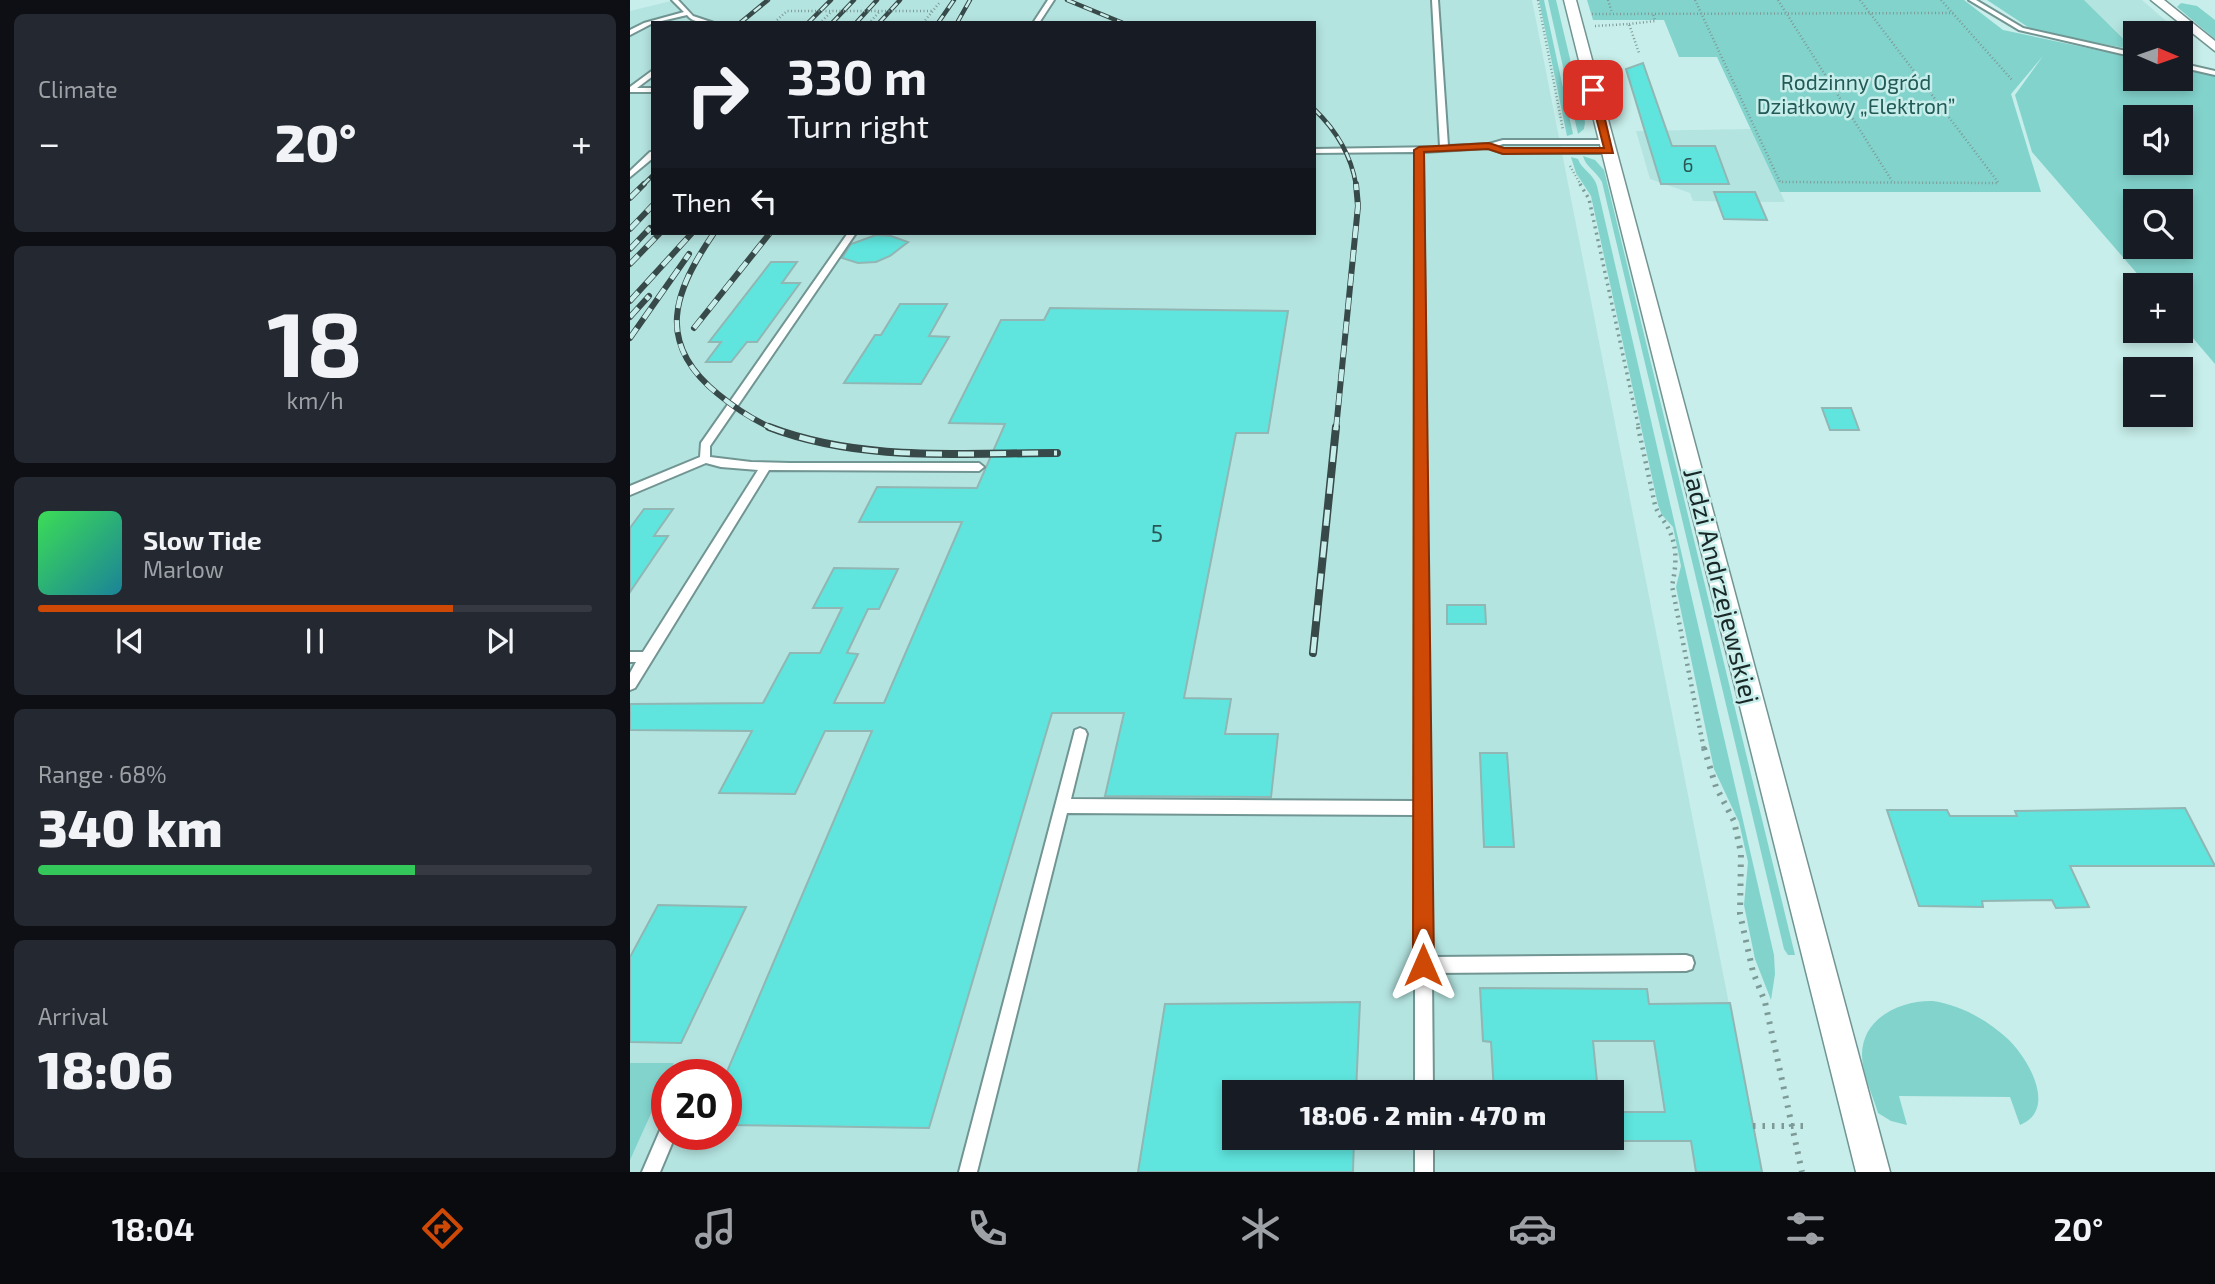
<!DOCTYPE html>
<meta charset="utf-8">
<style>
:root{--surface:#171b24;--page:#242831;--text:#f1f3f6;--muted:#9ea1a6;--line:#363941;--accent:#ce4806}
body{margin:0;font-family:"Exo 2",sans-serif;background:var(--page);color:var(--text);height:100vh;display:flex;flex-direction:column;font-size:26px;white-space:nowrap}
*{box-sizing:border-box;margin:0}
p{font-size:23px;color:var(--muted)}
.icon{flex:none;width:38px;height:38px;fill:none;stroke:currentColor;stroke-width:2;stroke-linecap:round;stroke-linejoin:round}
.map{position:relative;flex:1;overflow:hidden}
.side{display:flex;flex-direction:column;gap:14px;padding:14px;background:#0d0f14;width:630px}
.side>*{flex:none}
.top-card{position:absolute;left:21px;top:21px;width:665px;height:214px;border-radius:0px;box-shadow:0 4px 10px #0003;background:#171b24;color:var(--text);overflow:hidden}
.needle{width:46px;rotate:92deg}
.fabs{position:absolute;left:1493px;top:21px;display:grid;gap:14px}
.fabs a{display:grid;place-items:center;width:70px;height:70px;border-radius:0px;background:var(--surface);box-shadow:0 4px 10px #0003;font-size:35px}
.speed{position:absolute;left:21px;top:1059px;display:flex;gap:14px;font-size:35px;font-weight:700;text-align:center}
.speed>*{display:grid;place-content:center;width:91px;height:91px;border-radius:50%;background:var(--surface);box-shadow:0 4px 10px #0003;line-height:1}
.speed .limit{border:10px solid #d22;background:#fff;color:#111}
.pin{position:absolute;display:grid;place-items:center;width:60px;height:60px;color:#fff;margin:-30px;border-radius:14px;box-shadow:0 4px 10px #0006}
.me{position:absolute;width:77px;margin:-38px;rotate:0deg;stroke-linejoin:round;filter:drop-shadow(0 0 5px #0008)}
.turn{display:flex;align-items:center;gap:24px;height:147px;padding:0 21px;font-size:32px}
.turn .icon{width:91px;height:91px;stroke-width:2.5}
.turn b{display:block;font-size:49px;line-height:60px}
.then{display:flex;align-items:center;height:66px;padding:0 21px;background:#0003;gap:14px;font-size:26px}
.big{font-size:52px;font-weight:800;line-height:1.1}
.side .widget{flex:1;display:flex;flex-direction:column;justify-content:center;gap:10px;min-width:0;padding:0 24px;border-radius:10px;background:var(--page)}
.side .dial{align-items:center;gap:0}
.dial b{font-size:91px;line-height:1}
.song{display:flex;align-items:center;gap:21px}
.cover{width:84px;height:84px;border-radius:10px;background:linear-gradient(135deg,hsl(130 70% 55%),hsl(190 70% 35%))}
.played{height:7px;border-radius:4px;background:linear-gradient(90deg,var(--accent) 75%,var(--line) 75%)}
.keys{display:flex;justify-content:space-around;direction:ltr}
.heat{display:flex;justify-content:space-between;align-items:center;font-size:38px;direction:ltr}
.charge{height:10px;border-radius:5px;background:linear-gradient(90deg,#34c759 68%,var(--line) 0)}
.trip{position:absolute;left:592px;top:1080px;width:402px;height:70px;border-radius:0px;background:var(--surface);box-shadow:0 4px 10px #0003;font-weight:800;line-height:70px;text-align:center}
.dock{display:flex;height:112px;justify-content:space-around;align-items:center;background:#090b0e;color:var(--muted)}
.dock .icon{width:49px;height:49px}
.dock .active{color:var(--accent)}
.dock b{font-size:32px;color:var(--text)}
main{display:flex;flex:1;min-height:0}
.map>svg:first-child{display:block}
</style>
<main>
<section class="side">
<div class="widget"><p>Climate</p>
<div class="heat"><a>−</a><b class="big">20°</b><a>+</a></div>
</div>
<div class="widget dial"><b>18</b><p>km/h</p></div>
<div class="widget">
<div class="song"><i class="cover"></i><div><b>Slow Tide</b><p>Marlow</p></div></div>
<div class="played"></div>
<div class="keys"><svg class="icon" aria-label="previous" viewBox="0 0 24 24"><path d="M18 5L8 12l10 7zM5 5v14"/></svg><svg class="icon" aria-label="pause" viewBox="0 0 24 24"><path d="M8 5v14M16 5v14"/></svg><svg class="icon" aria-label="next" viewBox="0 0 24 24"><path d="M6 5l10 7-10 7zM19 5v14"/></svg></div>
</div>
<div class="widget"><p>Range · 68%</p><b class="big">340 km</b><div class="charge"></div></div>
<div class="widget"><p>Arrival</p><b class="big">18:06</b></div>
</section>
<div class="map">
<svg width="1585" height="1172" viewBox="0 0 1585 1172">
<rect width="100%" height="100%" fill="#c7eeea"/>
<path fill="#b4e4e0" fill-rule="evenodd" d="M45,0H902L1132,1172H0V11ZM23,23H684V233H23ZM37,1074H96V1134H37ZM604,1092H982V1138H604Z
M1454,0H1512L1550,33H1505V49Z
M1121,129L1155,202L1063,201L1060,193L1020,179L1006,131Z"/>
<path fill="#83d3cd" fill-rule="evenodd" d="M909,0H914L943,134L937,136Z
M918,0H926L955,122L954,129L948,134Z
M957,0H1334L1373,30L1505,58V79H1550L1551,68L1585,76V364L1551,324L1550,285H1517L1402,152L1385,95L1413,56L1381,94L1411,192H1150L1087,57H1049L1034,20H963ZM1505,117H1550V163H1505ZM1505,201H1550V247H1505Z
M1357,0H1454L1505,50L1404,31Z
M1551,3L1567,6L1585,20V39L1547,7Z
M953,156L965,160L974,170L1165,955H1158L1154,949L972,182C967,172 955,166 953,156Z
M941,157L948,159C951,169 964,174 967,186L1144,955L1145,974L1141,1000L1125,959L1114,905L1118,862L1109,822L1084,769L1046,587L1051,566L1043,527L1032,515L1028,505L961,196L946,173Z
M1303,1001C1331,1005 1359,1021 1379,1040C1400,1061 1427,1110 1390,1125L1380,1097L1269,1096L1277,1125L1261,1121L1248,1113C1243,1096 1232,1073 1232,1055C1232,1017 1272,1000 1303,1001Z
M0,1063H44L0,1160Z"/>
<path fill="#5fe5de" stroke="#91b6b3" stroke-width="2" d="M1013,63L1042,146H1085L1099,184H1031L996,69Z
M1084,192H1125L1137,220L1094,219Z
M246,235L261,236L278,242L260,256L246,262L228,263L212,258L221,244Z
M141,262H167L152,283H170L127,342H117L101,362H76L91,342H79Z
M270,304H317L299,336L319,337L291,384L214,383L245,335H251Z
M420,308L658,311L638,433H606L554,698L601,699L595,734H648L641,797L475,796L494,713H422L299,1128L96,1125V1074L242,731H195L165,794L89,793L122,731L0,730V704L133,703L160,653H190L212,608H183L204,568L268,569L249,609H238L217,653L228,654L204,703H254L332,522H229L247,487L347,488L375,424L319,423L371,320H414Z
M1192,408H1221L1229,430H1200Z
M14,509H43L24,536H38L0,592V528Z
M817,605H855L856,624H817Z
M850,753H877L884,847H854Z
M1555,808L1585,866H1440L1459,907L1426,908L1422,900L1352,901L1353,907L1289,906L1257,810H1317L1320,816H1387L1385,811Z
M28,905L116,907L51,1043L0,1042V957Z
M850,988L1017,989L1019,1004L1100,1003L1132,1172H1066L1061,1141H982V1112H1035L1024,1041H963L968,1092H864L861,1042L853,1041Z
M730,1002L726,1092H604V1138H724L723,1172H508L535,1004Z"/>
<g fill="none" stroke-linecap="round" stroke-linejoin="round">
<defs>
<path id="lane" d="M42,0H48L63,16L84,23C75,23 63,23 57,15L23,23L0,35V30L14,23L54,12Z
M418,0H424L409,23H403Z
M802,0H808L818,146L859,144L873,140H980V144H873L867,146L874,149H979L983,151L979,153H873L858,148L793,152L801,957L1056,955L1062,957L1064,963L1062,969L1056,971L802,973L803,1092H785V815L437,813L347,1172H329L445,730L450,728L455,730L457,734L441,799L785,801V152L684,153V149L810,147Z
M1339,0H1346L1393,28L1505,53V57L1389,30Z
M1550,63L1585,71V75L1550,67Z
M23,70V76L7,88H23V92H0V87Z
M20,152H23V158L0,177V171Z
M218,233H226L80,446V457L121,462L160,463H349L354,467L349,471L139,470L5,688L0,690V673L6,662H0V652H13L128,470L91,467L76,463L0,495V486L70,457L71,443Z
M37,1125V1134H46L30,1172H12L31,1128Z
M785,1138H803V1172H785Z"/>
<path id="street" d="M934,0H946L1260,1172H1226Z
M1521,0H1534L1585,41V51Z"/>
</defs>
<use href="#lane" stroke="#719592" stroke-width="4"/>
<use href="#street" stroke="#719592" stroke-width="3"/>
<path stroke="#7d9a97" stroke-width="2.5" stroke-dasharray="1 2.5" stroke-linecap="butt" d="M908,0L933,130
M978,0L982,13
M1065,0L1150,182L1368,183
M1148,0L1262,181
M1230,0L1368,182
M1311,0L1383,81
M962,14L1323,13
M147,20L157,11H171
M192,21L202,11
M241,21L250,11
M293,23L310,2
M999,24L1025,21L1023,13
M965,26L999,24L1009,53
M940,166L951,185"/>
<path stroke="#7d9a97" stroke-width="3.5" stroke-dasharray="2 4.5" stroke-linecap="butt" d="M950,184L959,199L1009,429"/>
<path stroke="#7d9a97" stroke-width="4.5" stroke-dasharray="2 5" stroke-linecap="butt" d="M1008,427L1025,505C1028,515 1035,521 1039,530C1048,548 1046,567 1042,586L1074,750"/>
<path stroke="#7d9a97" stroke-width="6" stroke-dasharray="2.5 7" stroke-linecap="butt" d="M1074,748L1086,787L1104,821L1111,853L1110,914L1123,972L1135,1002L1172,1172
M1123,1126H1176"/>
<use href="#lane" fill="#fff" fill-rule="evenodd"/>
<use href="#street" fill="#fff" fill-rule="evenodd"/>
<defs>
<path id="rail-far2" d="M437,0L493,23
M110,23L138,0
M178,23L201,0
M202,23L224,0
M226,23L247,0
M249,23L270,0
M308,23L324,0
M327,23L340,0
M684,109C706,130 721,154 726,185
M13,185L23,175"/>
<path id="rail-far1" d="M0,198L14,184
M0,229L23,205
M84,233C43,292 25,343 88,394C105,408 123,420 144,429
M0,249L20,228
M0,264L30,233
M0,301L62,233
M0,317L19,296
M64,328L140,233
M0,338L59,254
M706,429L728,206L726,184"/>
<path id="rail" d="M139,427C230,462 331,453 427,453
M683,653L706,427"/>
</defs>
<use href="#rail-far2" stroke="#374948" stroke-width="4.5"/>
<use href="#rail-far1" stroke="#374948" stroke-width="6"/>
<use href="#rail" stroke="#374948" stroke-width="8"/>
<use href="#rail-far2" stroke="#c7eeea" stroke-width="2.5" stroke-dasharray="9" stroke-linecap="butt"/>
<use href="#rail-far1" stroke="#c7eeea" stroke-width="4.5" stroke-dasharray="12" stroke-linecap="butt"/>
<use href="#rail" stroke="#c7eeea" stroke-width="5" stroke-dasharray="16" stroke-linecap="butt"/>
<path stroke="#7d9a97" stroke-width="2.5" stroke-dasharray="1 2.5" stroke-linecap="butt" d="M171,11H303"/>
</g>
<path fill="#ce4806" stroke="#862f04" stroke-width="2" d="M963,87L968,90L983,153L873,154L858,149L794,152L804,965L801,972L793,975L786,972L783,965L784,150L789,147L859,143L874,148H974L959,90Z"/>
<g text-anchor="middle" stroke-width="5" stroke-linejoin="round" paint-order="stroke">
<g font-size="19" fill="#2a5654">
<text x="1058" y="172">6</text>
</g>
<g font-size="21" fill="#225a57" stroke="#c7eeea">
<text x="1226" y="90">Rodzinny Ogród<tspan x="1226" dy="24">Działkowy „Elektron”</tspan></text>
</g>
<g font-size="23" fill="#2a5654">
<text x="527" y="542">5</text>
</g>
<g font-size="26" fill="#192726" stroke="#c7eeea">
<text transform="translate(1091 586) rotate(76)" y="9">Jadzi Andrzejewskiej</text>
</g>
</g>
</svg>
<div class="fabs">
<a><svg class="needle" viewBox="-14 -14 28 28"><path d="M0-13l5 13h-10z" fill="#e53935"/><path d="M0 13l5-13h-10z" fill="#9ea1a6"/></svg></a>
<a><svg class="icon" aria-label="sound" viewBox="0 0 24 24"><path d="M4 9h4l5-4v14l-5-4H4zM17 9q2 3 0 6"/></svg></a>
<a><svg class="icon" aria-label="search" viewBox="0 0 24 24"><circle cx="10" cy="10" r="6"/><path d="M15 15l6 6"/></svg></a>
<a>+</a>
<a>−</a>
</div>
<div class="speed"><div class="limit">20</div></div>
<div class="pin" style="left:963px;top:90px;background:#d93025"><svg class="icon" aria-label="arrive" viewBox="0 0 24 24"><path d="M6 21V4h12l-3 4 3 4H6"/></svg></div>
<svg class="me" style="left:793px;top:965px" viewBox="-20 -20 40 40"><path d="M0-17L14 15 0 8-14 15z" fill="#ce4806" stroke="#fff" stroke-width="4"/></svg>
<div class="trip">18:06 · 2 min · 470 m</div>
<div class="top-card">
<div class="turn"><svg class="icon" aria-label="right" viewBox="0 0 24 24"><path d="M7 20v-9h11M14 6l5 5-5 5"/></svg><div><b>330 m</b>Turn right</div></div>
<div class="then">Then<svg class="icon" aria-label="left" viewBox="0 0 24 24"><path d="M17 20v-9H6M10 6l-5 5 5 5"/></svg></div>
</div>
</div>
</main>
<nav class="dock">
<b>18:04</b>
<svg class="icon active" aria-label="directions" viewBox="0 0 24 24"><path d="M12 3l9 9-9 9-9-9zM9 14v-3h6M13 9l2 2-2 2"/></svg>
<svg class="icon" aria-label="music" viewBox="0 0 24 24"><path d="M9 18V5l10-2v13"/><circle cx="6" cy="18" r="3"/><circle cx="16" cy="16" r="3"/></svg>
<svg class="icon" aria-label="phone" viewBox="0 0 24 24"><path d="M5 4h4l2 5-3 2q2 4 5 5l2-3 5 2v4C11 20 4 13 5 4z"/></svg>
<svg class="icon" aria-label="climate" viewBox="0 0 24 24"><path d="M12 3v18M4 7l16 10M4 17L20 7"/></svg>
<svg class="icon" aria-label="car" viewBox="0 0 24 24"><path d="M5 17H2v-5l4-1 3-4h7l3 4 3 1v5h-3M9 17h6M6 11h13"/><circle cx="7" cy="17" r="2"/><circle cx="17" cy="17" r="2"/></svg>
<svg class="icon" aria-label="filters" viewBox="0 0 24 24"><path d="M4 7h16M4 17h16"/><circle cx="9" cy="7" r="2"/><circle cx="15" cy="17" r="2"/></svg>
<b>20°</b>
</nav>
